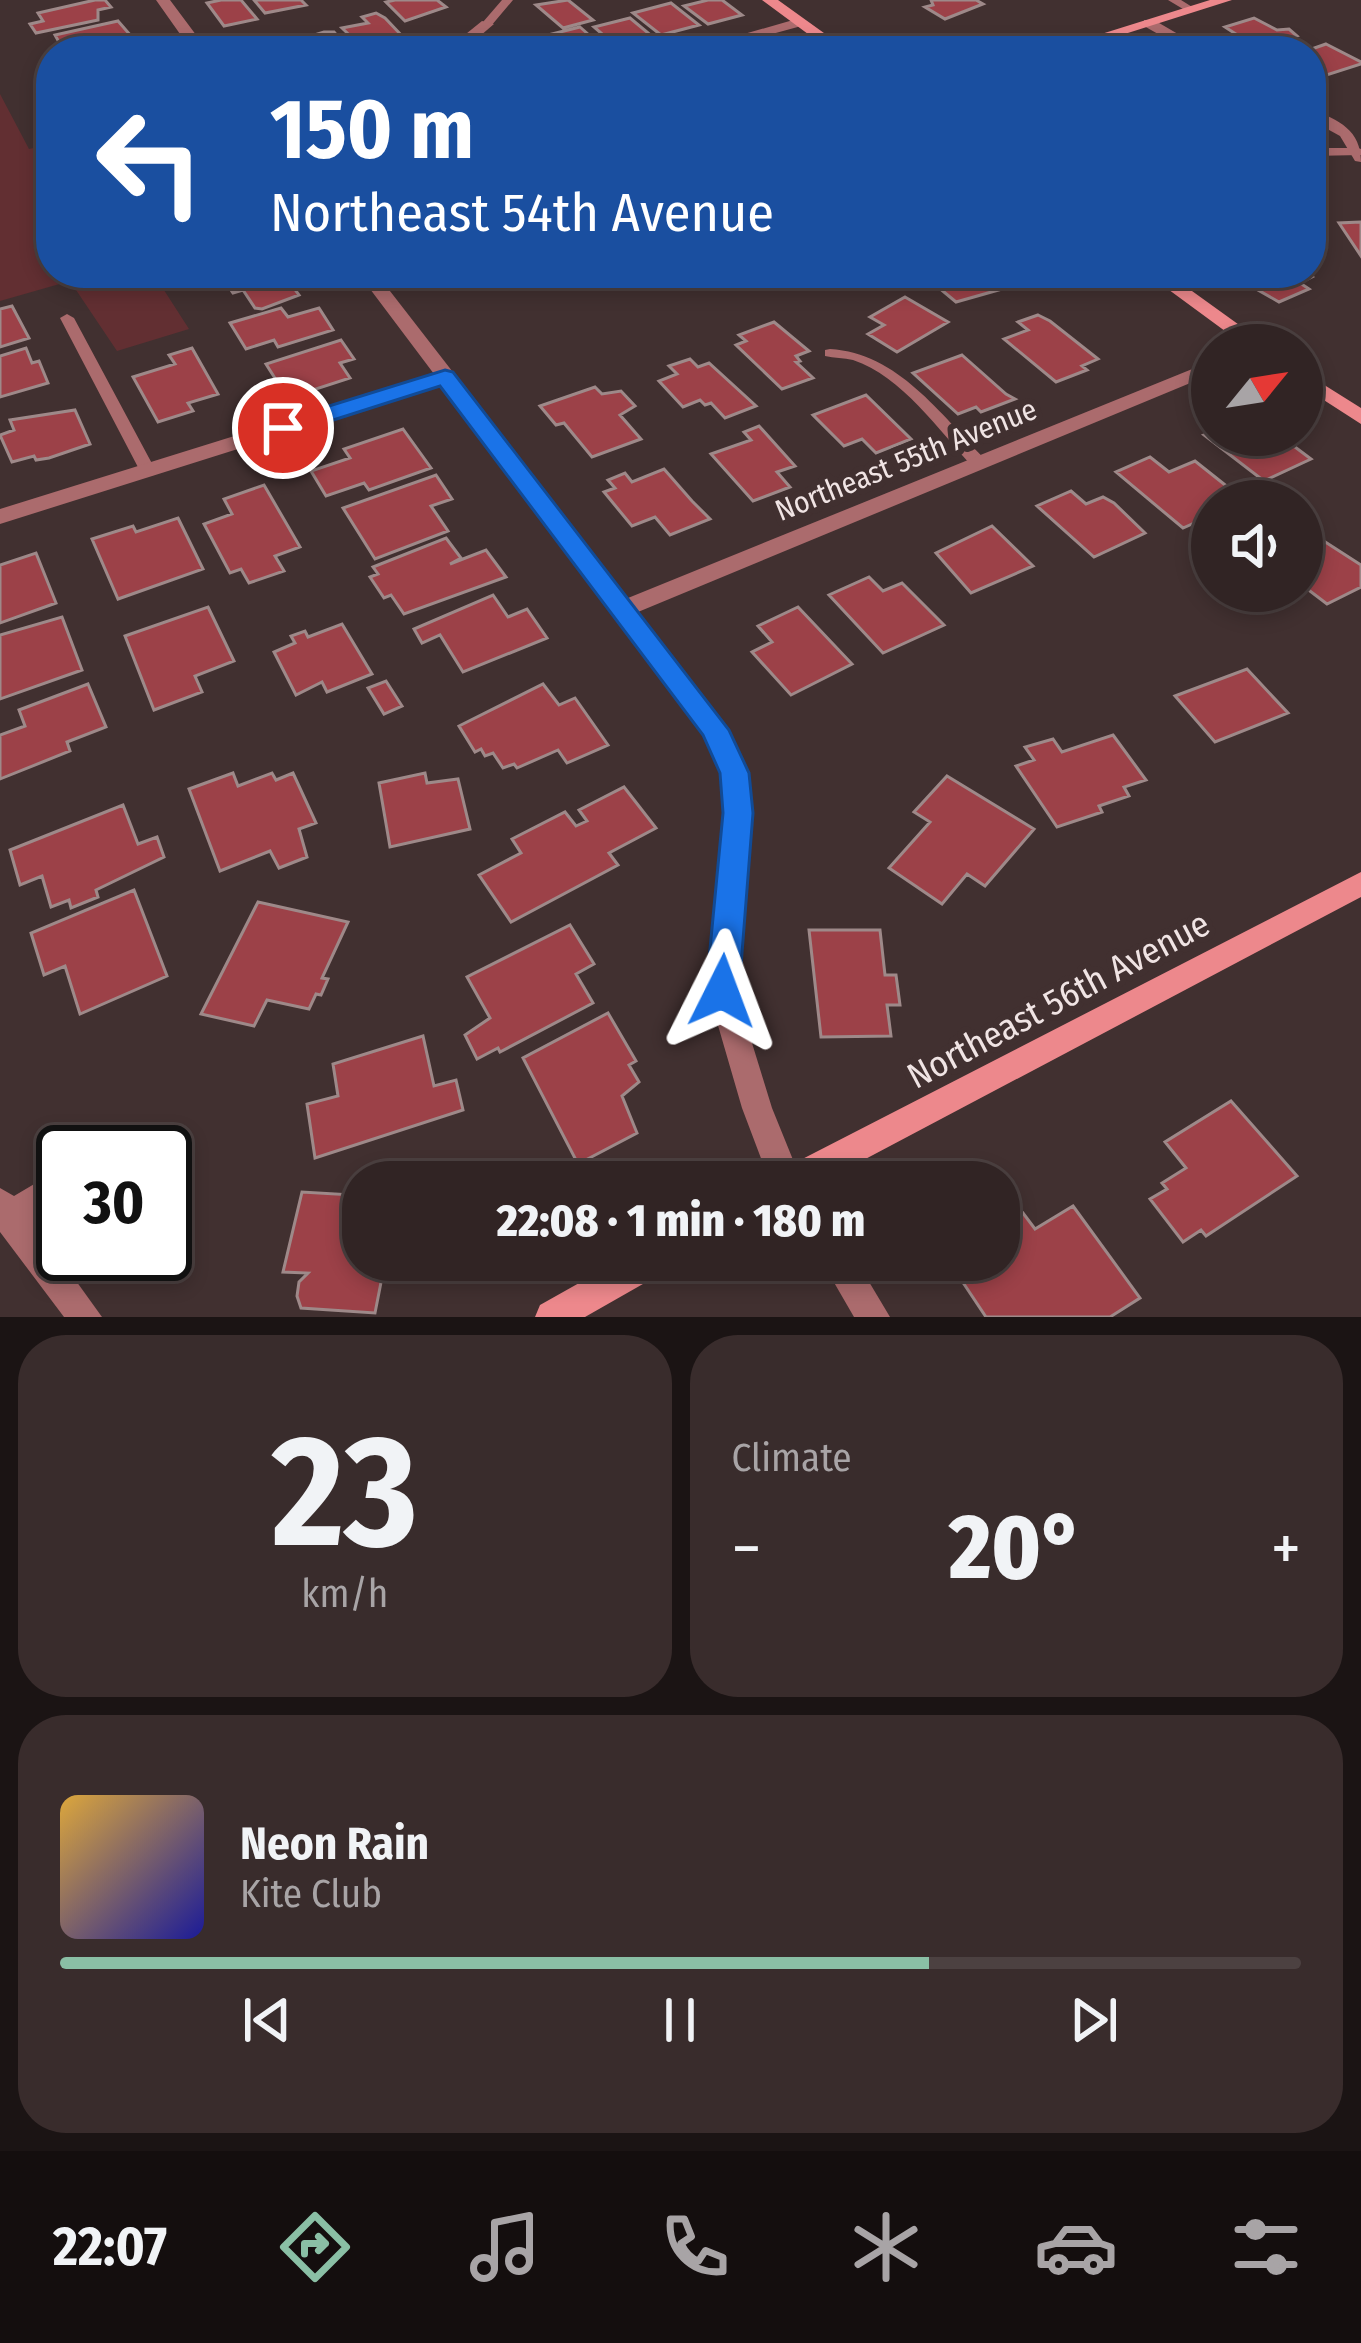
<!DOCTYPE html>
<meta charset="utf-8">
<style>
:root{--surface:#312424;--page:#392c2c;--text:#f1f3f6;--muted:#a8a4a6;--line:#4c4141;--accent:#8abfa5}
body{margin:0;font-family:"Fira Sans Condensed",sans-serif;background:var(--page);color:var(--text);height:100vh;display:flex;flex-direction:column;font-size:45px;white-space:nowrap}
*{box-sizing:border-box;margin:0}
p{font-size:39px;color:var(--muted)}
.icon{flex:none;width:66px;height:66px;fill:none;stroke:currentColor;stroke-width:2;stroke-linecap:round;stroke-linejoin:round}
.map{position:relative;height:1317px;overflow:hidden}
.sheet{display:flex;flex-direction:column;gap:18px;padding:18px;background:#1b1414;flex:1}
.sheet>*{flex:none}
.hud{position:absolute;left:36px;top:36px;width:1290px;height:252px;border-radius:48px;box-shadow:0 6px 18px #0003,0 0 0 3px var(--line);background:#1a4fa0;color:#fff;overflow:hidden}
.needle{width:78px;rotate:60deg}
.tools{position:absolute;left:1191px;top:324px;display:grid;gap:24px}
.tools a{display:grid;place-items:center;width:132px;height:132px;border-radius:50%;background:var(--surface);box-shadow:0 6px 18px #0003,0 0 0 3px var(--line);font-size:60px}
.speed{position:absolute;left:36px;top:1125px;display:flex;gap:24px;font-size:60px;font-weight:700;text-align:center}
.speed>*{display:grid;place-content:center;width:156px;height:156px;border-radius:50%;background:var(--surface);box-shadow:0 6px 18px #0003,0 0 0 3px var(--line);line-height:1}
.speed .limit{border:6px solid #111;border-radius:18px;background:#fff;color:#111}
.pin{position:absolute;display:grid;place-items:center;width:102px;height:102px;color:#fff;margin:-51px;border:6px solid #fff;border-radius:50%;box-shadow:0 3px 12px #0007}
.me{position:absolute;width:132px;margin:-66px;rotate:3deg;stroke-linejoin:round;filter:drop-shadow(0 0 9px #0008)}
.turn{display:flex;align-items:center;gap:42px;height:252px;padding:0 36px;font-size:54px}
.turn .icon{width:156px;height:156px;stroke-width:2.5}
.turn b{display:block;font-size:84px;line-height:102px}
.big{font-size:90px;font-weight:800;line-height:1.1}
.sheet .card{flex:1;display:flex;flex-direction:column;justify-content:center;gap:18px;min-width:0;padding:0 42px;border-radius:48px;background:var(--page)}
.sheet .dial{align-items:center;gap:0}
.dial b{font-size:156px;line-height:1}
.song{display:flex;align-items:center;gap:36px}
.cover{width:144px;height:144px;border-radius:18px;background:linear-gradient(135deg,hsl(40 70% 55%),hsl(240 70% 35%))}
.played{height:12px;border-radius:6px;background:linear-gradient(90deg,var(--accent) 70%,var(--line) 70%)}
.keys{display:flex;justify-content:space-around;direction:ltr}
.heat{display:flex;justify-content:space-between;align-items:center;font-size:66px;direction:ltr}
.sheet .tiles{flex:1;display:grid;gap:18px;grid-template-columns:1fr 1fr}
.card:last-child{grid-column:span 2}
.trip{position:absolute;left:342px;top:1161px;width:678px;height:120px;border-radius:48px;background:var(--surface);box-shadow:0 6px 18px #0003,0 0 0 3px var(--line);font-weight:800;line-height:120px;text-align:center}
.menu{display:flex;height:192px;justify-content:space-around;align-items:center;background:#140e0e;color:var(--muted)}
.menu .icon{width:84px;height:84px}
.menu .selected{color:var(--accent)}
.menu b{font-size:54px;color:var(--text)}
.map>svg:first-child{display:block}
</style>
<div class="map">
<svg width="1361" height="1317" viewBox="0 0 1361 1317">
<rect width="100%" height="100%" fill="#413030"/>
<path fill="#622f32" d="M0,94L29,149L51,144V273H153L189,329L117,351L70,281L0,301Z"/>
<path fill="#9c4148" stroke="#9e8989" stroke-width="3" d="M95,0H105L111,7L98,10V20L36,33L30,24L43,21L38,13Z
M221,0H241L257,19L224,26L207,3Z
M254,0H301L306,5L265,13Z
M395,0H437L446,7L405,21L386,2Z
M568,0L593,20L563,28L536,5Z
M708,0H722L742,15L708,24L684,6Z
M976,0L983,4L945,19L925,7L933,5L931,0Z
M671,3L699,25L661,35L633,13Z
M376,13L385,18L405,39L363,48L342,28L368,23L362,17Z
M630,18L653,37L617,47L594,27Z
M1254,18L1277,30L1289,29L1297,36L1259,49L1225,27Z
M118,21L132,37L64,51L55,35Z
M580,27L606,50L556,51L540,37Z
M324,32H334L349,49L295,51L288,43Z
M1326,44L1361,62V64L1311,80V51H1306Z
M1361,222V256L1339,223Z
M294,273L296,282L291,284L299,295L262,309L255,308L243,290L233,293L222,277Z
M938,273H992L1009,287L956,302L926,277Z
M1228,273H1305L1312,277L1300,283L1309,289L1279,302Z
M905,297L948,322L897,352L868,334L884,325L870,317Z
M12,306L29,338L0,347V309Z
M281,308L288,317L319,308L333,330L278,347L274,340L246,349L230,323Z
M1038,315L1050,321L1098,359L1082,366L1087,370L1056,382L1004,339L1028,330L1018,322Z
M774,322L809,351L796,356L800,361L796,362L813,378L782,389L736,345L746,341L739,335Z
M341,340L354,359L340,363L350,378L276,402L267,387L278,383L266,364Z
M26,348L32,363L39,361L48,383L0,397V356Z
M192,348L218,394L188,403L193,411L158,422L133,377L175,364L169,355Z
M962,355L1006,394L1015,399L981,412L976,407L958,414L913,373Z
M690,359L698,367L709,363L756,406L725,418L711,403L705,405L700,400L683,407L659,381L677,374L669,366Z
M595,387L602,394L621,391L635,406L620,415L641,439L592,457L564,423L556,425L540,406Z
M866,395L911,439L876,453L862,439L844,446L813,415Z
M75,410L90,444L49,458L36,460L34,456L12,462L0,435L14,430L10,420Z
M759,426L795,466L777,472L790,487L753,501L711,454L751,440L744,432Z
M403,429L431,468L369,490L364,483L326,496L311,471L350,458L344,449Z
M1212,432L1279,435L1311,459L1264,481L1204,435Z
M1150,457L1169,472L1195,461L1244,500L1212,501V515L1183,528L1116,472Z
M664,469L692,501L710,519L670,535L655,517L632,526L604,492L615,488L608,480L625,473L632,482Z
M436,475L452,499L431,506L448,531L375,559L343,508Z
M264,485L300,547L275,556L284,571L249,583L241,569L230,573L204,524L232,514L224,499Z
M1071,491L1086,504L1103,497L1114,503L1145,533L1094,557L1037,506Z
M178,518L203,569L118,599L92,539L133,526L136,532Z
M992,526L1033,566L971,593L936,553Z
M1302,527L1361,565V587L1327,604L1302,585Z
M446,538L461,558L450,564L486,550L506,577L404,614L391,595L384,598L370,577L378,574L373,567Z
M36,553L56,603L0,623V565Z
M869,577L883,591L902,583L944,625L883,653L829,595Z
M493,595L508,617L527,609L547,638L463,672L440,635L422,643L414,629Z
M208,607L234,661L195,676L202,692L154,710L125,636Z
M798,607L852,664L791,695L752,652L772,642L758,626Z
M62,617L82,670L0,699V635Z
M342,624L372,674L327,692L322,682L296,695L274,652L295,643L291,636L305,631L308,637Z
M1247,669L1288,713L1215,742L1175,696Z
M386,681L402,706L384,714L368,688Z
M88,684L106,727L67,742L70,751L0,779V735L25,726L19,710Z
M543,684L559,705L575,698L608,745L567,763L558,750L517,768L514,764L503,768L493,753L485,756L481,749L475,752L459,726Z
M1113,735L1146,780L1124,787L1129,796L1099,806L1102,812L1057,827L1016,766L1034,760L1025,747L1053,739L1062,752Z
M233,773L238,786L272,773L276,780L293,773L316,823L299,829L307,857L279,868L270,851L220,871L189,789Z
M425,773L427,783L458,779L470,829L390,847L379,783Z
M947,776L1034,829L985,886L967,874L942,904L889,868L930,822L914,812Z
M624,787L656,828L609,853L618,865L511,922L479,875L521,853L512,839L565,812L576,826L587,821L579,810Z
M123,805L138,844L157,837L164,857L96,890L98,897L71,908L69,900L51,907L42,876L20,885L10,850Z
M134,890L167,976L80,1014L65,966L44,975L31,933Z
M258,902L348,922L322,978L328,979L321,995L316,994L309,1009L267,1000L254,1026L201,1014Z
M570,925L594,964L576,974L593,1003L500,1052L498,1048L477,1059L465,1035L490,1018L467,977Z
M809,930H880L885,975H896L900,1005H887L891,1036L821,1037Z
M608,1013L636,1061L629,1065L639,1082L622,1096L637,1133L578,1164L523,1058Z
M423,1036L434,1086L456,1080L463,1110L315,1158L307,1104L338,1096L333,1064Z
M1231,1101L1297,1176L1206,1236L1201,1230L1183,1242L1150,1199L1167,1189L1162,1183L1186,1168L1165,1142Z
M354,1185H363V1260H418L417,1264L385,1262L375,1313L301,1308L297,1296L299,1282L308,1273L283,1272L302,1192L352,1195Z
M1073,1206L1140,1298L1110,1317H986L956,1272L976,1260H999V1227L1023,1213L1035,1229Z"/>
<g fill="none" stroke-linecap="round" stroke-linejoin="round">
<path fill="#ab6b6d" fill-rule="evenodd" d="M502,0H513L491,26H483V22Z
M1168,0H1181L1197,10L1188,12Z
M1311,148H1358L1361,149V155L1311,156Z
M67,314L74,318L156,471L154,475L148,476L140,471L60,318Z
M830,349C898,353 940,414 985,459L987,463L985,467H973C939,431 902,376 853,360C844,358 834,358 825,356V350Z"/>
<path fill="#ab6b6d" fill-rule="evenodd" d="M156,0H170L208,51H192Z
M800,18L807,22L805,25L710,51H685Z
M1144,20H1154L1207,51H1188L1144,26Z
M482,21L494,24L466,48L429,51L456,42Z
M1311,109C1339,120 1361,130 1361,162L1355,161L1340,136L1311,120Z
M358,273H376L628,598L1212,361V374L638,612L724,723L747,773L751,813L736,991L772,1108L802,1182H770L742,1108L708,991L725,813L721,773L705,735L441,385L0,524V509L434,374Z
M131,1124L142,1128L147,1139L142,1150L95,1152L100,1141Z
M63,1167V1201L33,1221L102,1317H64L0,1232V1188L14,1196Z
M821,1260H856L890,1317H854Z"/>
<path fill="#ed888c" fill-rule="evenodd" d="M762,0H778L849,51H831Z
M1210,0H1232L1071,51H1047Z
M1146,273H1167L1267,345H1244Z
M1302,371L1361,408V424L1302,386Z
M1361,872V897L822,1182H774L779,1171Z
M620,1260H668L664,1272L585,1317H535L540,1305Z"/>
</g>
<path fill="#1a73e8" stroke="#114b97" stroke-width="3" d="M445,370L453,372L729,730L749,773L753,813L739,991L734,1001L722,1006L710,1001L706,991L723,813L720,773L703,735L440,386L283,436L271,428L274,423Z"/>
<g text-anchor="middle" stroke-width="12" stroke-linejoin="round" paint-order="stroke">
<g font-size="30" fill="#f0e4e4" stroke="#413030">
<text transform="translate(906 460) rotate(-22)" y="10">Northeast 55th Avenue</text>
</g>
<g font-size="36" fill="#f0e4e4" stroke="#413030">
<text transform="translate(1058 999) rotate(-28)" y="13">Northeast 56th Avenue</text>
</g>
</g>
</svg>
<div class="tools">
<a><svg class="needle" viewBox="-14 -14 28 28"><path d="M0-13l5 13h-10z" fill="#e53935"/><path d="M0 13l5-13h-10z" fill="#a8a4a6"/></svg></a>
<a><svg class="icon" aria-label="sound" viewBox="0 0 24 24"><path d="M4 9h4l5-4v14l-5-4H4zM17 9q2 3 0 6"/></svg></a>
</div>
<div class="speed"><div class="limit">30</div></div>
<div class="pin" style="left:283px;top:428px;background:#d93025"><svg class="icon" aria-label="arrive" viewBox="0 0 24 24"><path d="M6 21V4h12l-3 4 3 4H6"/></svg></div>
<svg class="me" style="left:722px;top:991px" viewBox="-20 -20 40 40"><path d="M0-17L14 15 0 8-14 15z" fill="#1a73e8" stroke="#fff" stroke-width="4"/></svg>
<div class="trip">22:08 · 1 min · 180 m</div>
<div class="hud">
<div class="turn"><svg class="icon" aria-label="left" viewBox="0 0 24 24"><path d="M17 20v-9H6M10 6l-5 5 5 5"/></svg><div><b>150 m</b>Northeast 54th Avenue</div></div>
</div>
</div>
<section class="sheet">
<div class="tiles">
<div class="card dial"><b>23</b><p>km/h</p></div>
<div class="card"><p>Climate</p>
<div class="heat"><a>−</a><b class="big">20°</b><a>+</a></div>
</div>
<div class="card">
<div class="song"><i class="cover"></i><div><b>Neon Rain</b><p>Kite Club</p></div></div>
<div class="played"></div>
<div class="keys"><svg class="icon" aria-label="previous" viewBox="0 0 24 24"><path d="M18 5L8 12l10 7zM5 5v14"/></svg><svg class="icon" aria-label="pause" viewBox="0 0 24 24"><path d="M8 5v14M16 5v14"/></svg><svg class="icon" aria-label="next" viewBox="0 0 24 24"><path d="M6 5l10 7-10 7zM19 5v14"/></svg></div>
</div>
</div>
</section>
<nav class="menu">
<b>22:07</b>
<svg class="icon selected" aria-label="directions" viewBox="0 0 24 24"><path d="M12 3l9 9-9 9-9-9zM9 14v-3h6M13 9l2 2-2 2"/></svg>
<svg class="icon" aria-label="music" viewBox="0 0 24 24"><path d="M9 18V5l10-2v13"/><circle cx="6" cy="18" r="3"/><circle cx="16" cy="16" r="3"/></svg>
<svg class="icon" aria-label="phone" viewBox="0 0 24 24"><path d="M5 4h4l2 5-3 2q2 4 5 5l2-3 5 2v4C11 20 4 13 5 4z"/></svg>
<svg class="icon" aria-label="climate" viewBox="0 0 24 24"><path d="M12 3v18M4 7l16 10M4 17L20 7"/></svg>
<svg class="icon" aria-label="car" viewBox="0 0 24 24"><path d="M5 17H2v-5l4-1 3-4h7l3 4 3 1v5h-3M9 17h6M6 11h13"/><circle cx="7" cy="17" r="2"/><circle cx="17" cy="17" r="2"/></svg>
<svg class="icon" aria-label="filters" viewBox="0 0 24 24"><path d="M4 7h16M4 17h16"/><circle cx="9" cy="7" r="2"/><circle cx="15" cy="17" r="2"/></svg>
</nav>
